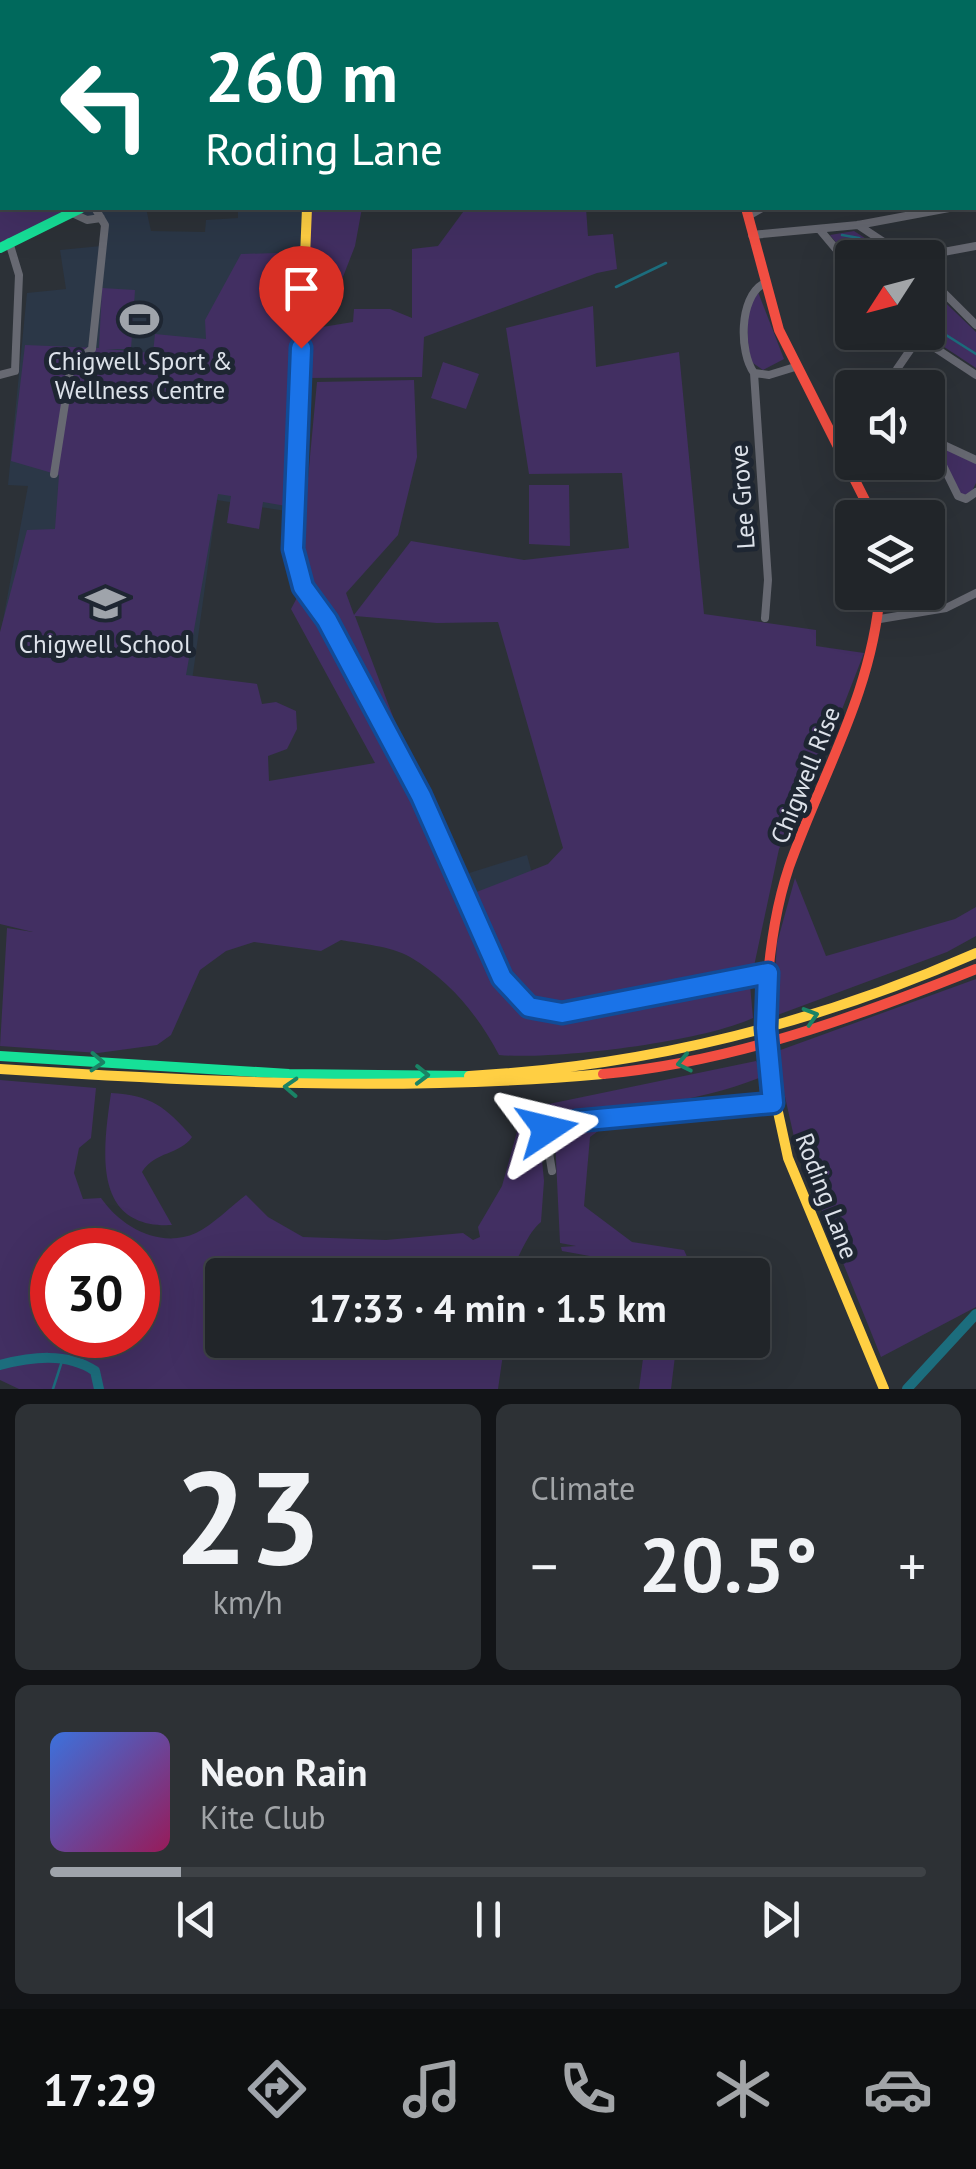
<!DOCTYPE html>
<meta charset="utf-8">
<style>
:root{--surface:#212529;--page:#2d3135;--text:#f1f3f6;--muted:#a2a5a8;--line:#3e4246;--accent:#9fa4ab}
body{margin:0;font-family:"PT Sans",sans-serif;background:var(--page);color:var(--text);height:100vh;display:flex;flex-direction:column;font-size:38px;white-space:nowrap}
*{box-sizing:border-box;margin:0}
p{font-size:32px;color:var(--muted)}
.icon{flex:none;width:55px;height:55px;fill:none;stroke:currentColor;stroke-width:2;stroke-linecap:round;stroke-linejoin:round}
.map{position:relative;height:1389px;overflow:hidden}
.drawer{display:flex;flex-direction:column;gap:15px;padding:15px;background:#121417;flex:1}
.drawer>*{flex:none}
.banner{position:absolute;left:0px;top:0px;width:978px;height:210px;box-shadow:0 10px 40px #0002,0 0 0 2px var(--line);background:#00695c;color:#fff;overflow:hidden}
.needle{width:65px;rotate:234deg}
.buttons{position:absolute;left:835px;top:240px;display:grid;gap:20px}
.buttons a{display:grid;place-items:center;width:110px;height:110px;border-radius:10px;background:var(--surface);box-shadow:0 10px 40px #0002,0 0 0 2px var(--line);font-size:50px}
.speed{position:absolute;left:30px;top:1228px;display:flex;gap:20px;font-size:50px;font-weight:700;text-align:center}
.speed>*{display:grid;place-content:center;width:130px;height:130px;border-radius:50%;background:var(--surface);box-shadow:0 10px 40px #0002,0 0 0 2px var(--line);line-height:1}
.speed .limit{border:15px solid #d22;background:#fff;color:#111}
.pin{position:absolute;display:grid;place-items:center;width:85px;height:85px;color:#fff;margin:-102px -42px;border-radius:50% 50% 50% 0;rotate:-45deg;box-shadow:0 0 10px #0007}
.pin .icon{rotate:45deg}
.me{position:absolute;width:110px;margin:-55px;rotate:80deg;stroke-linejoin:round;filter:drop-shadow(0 0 8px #0008)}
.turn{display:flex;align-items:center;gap:35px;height:210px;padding:0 40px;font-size:45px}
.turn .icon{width:130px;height:130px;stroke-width:2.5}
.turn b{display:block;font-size:70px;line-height:85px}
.big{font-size:75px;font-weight:800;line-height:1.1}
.drawer .card{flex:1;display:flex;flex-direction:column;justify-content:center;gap:15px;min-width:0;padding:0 35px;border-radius:15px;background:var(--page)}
.drawer .dial{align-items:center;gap:0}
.dial b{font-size:130px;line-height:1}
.song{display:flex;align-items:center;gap:30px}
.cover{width:120px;height:120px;border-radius:15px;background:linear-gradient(135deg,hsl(220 70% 55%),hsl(330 70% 35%))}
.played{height:10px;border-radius:5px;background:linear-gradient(90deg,var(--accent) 15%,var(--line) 15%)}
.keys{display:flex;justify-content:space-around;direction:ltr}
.heat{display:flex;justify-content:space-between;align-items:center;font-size:55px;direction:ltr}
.drawer .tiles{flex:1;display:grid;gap:15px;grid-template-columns:1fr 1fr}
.card:last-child{grid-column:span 2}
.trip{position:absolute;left:205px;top:1258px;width:565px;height:100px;border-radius:10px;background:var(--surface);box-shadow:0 10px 40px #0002,0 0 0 2px var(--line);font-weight:800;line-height:100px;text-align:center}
.tab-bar{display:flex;height:160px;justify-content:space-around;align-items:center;background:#0d0f10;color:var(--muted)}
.tab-bar .icon{width:70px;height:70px}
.tab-bar .current{color:var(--accent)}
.tab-bar b{font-size:45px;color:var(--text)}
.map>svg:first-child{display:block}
</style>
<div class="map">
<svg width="976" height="1389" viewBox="0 0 976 1389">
<rect width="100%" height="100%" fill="#2c3137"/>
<path fill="#2b3747" d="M91,208H146L151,231L205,232L206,220L238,218V208H305L292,512L217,500L191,688L0,636L28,486L8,485L27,293L66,289L60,250L101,246L102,217L82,221L80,213Z
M527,855L533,877L474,894L466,874Z"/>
<path fill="#422f62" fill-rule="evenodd" d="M0,76L2,208H85L0,248Z
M310,208H362L355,246L325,323L304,326Z
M466,208H586L588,236L613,234L617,269L597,273L424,337L422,377L307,378L304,330L353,322L354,309H390L412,318V249L438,246Z
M854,231L894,257L852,258V262L830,235Z
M278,253L293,264L294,368L286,506L263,502L259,529L227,523L231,496L218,494L186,675L257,684L262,704L276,702L296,711L297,729L287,749L268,756L269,781L375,763L291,609L310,573L302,542L317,382L414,380L417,457L398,535L346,593L354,615L411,541L524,560L629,548L622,473L529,474L506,328L593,306L596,367L679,352L704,614L816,630V646L864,653L818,771L779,849L750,985L753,1018C701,1042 556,1060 499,1055C478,1015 449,980 410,957C391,946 362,944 341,940L321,951L254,942L226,951L200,970L171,1035L157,1045L98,1053L0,1046L7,928L33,932L0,924V632L27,530L55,529L59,475L11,461L25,345L99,348L102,288L135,290L131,349H106L153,353L155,334L206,339L205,320L241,254ZM355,616L437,623L498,622L563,848L548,864L474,893L409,759Z
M928,286L976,332V368L923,333L928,332Z
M758,292L784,359L763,370L750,361C748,337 742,312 758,292Z
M443,362L479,374L466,409L431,398Z
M936,445L976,463V483L970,495L958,496Z
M529,485H569L570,546L529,544Z
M795,878L826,956L955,919L976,907V936L947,952L772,1017L777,943Z
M976,979V1307L881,1357L796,1146L775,1052Z
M756,1061L761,1069L759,1078C694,1104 622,1108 555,1120L539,1128L544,1181L541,1222C526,1234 520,1258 508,1275H222V1340H505L498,1389H19L0,1380V1080L96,1088L91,1138L79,1148L74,1173L83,1199L101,1198C121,1227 160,1249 196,1233C213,1225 231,1206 246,1195L268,1217L303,1237L386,1240L463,1233L473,1240L480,1237L478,1227L502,1186L521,1117L544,1105ZM52,1250H138V1335H52Z
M111,1093C151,1095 166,1107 192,1137C180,1155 155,1151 142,1172L172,1225C91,1229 103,1149 111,1093Z
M605,1126L590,1137L584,1206L632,1242L684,1250L695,1275L562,1251L561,1247L576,1246L560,1243L555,1139L578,1128Z
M644,1351L675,1356L671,1389H639Z"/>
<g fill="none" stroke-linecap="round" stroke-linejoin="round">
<path stroke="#1c6d7d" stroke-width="2.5" d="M684,0L687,2
M842,235L859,238L884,258
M616,287L666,263
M928,303L935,328L976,354
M53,1389L63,1358"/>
<path stroke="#1c6d7d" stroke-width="10" d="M0,1365C31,1357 67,1352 95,1371L99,1389
M907,1389L976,1314"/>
<path stroke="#676972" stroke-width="8" d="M231,0L235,2
M361,0L365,2
M969,0L970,2
M479,2L480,0
M975,13L976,16
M975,160H976
M975,204L976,203
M72,213L87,220L101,218
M748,216L762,208
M858,225L908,258
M820,230L852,268
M752,235L858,225L949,208
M911,258L976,246
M928,277L976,325
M763,284C739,298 739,352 754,373L769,375L795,367
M911,332L976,375
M754,373L768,580L765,618
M0,375L15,371L19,275L9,242
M904,388L897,369L917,340
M928,435L958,496L966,499L976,492
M929,438L976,460
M54,474L71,365L92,349L105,225L95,208
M880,619L946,608L976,593
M552,1171L546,1135L551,1124L773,1103"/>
<path stroke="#16e098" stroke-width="10" d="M663,0L666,2
M0,248L81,208
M0,1056L289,1074L469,1076"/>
<path stroke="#ffcf43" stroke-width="10" d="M954,2L955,0
M307,208L293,549C305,596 335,635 358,678C397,751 433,823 467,898
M0,1069C202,1082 401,1092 603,1074
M770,1075L788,1158L884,1389
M469,1076C647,1066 813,1025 976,953"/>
<path stroke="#f24e42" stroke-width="10" d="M187,2L188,0
M975,149H976
M746,208L779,330L874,518
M467,898L502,978L529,1007L563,1013L768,973
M767,988C770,947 776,906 789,867C822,774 872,693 880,592
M603,1074C733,1062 856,1017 976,969"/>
<path stroke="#16e098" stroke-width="10" d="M767,988L770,1075"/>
</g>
<defs><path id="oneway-chevron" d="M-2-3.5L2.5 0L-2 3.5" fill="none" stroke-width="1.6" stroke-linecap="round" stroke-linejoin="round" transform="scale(2.5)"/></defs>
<g stroke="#1a8365">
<use href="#oneway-chevron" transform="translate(811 1016) rotate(-17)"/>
<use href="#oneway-chevron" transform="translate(97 1062) rotate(3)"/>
<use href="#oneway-chevron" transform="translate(684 1063) rotate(168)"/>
<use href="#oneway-chevron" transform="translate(422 1075) rotate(1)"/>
<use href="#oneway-chevron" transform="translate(291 1087) rotate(-177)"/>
</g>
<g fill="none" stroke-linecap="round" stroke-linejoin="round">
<defs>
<path id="route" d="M301,348L293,549L303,587L327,620L421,796L502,978L529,1007L562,1013L768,973L766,1028L773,1103L576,1121L547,1129"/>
</defs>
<use href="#route" stroke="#114b97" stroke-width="25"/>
<use href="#route" stroke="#1a73e8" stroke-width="18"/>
</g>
<defs>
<symbol id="stadium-bare" viewBox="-9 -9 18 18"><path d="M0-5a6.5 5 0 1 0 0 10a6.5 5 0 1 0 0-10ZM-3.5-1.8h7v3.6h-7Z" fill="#9fa4ab" stroke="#1e2632" stroke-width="2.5" paint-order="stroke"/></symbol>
<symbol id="school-bare" viewBox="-9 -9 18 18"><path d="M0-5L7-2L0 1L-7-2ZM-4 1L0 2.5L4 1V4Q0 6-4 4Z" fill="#9fa4ab" stroke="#1e2632" stroke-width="2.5" paint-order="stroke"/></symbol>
</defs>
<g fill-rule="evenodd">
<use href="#stadium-bare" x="112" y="292" width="55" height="55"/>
<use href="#school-bare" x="78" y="576" width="55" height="55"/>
</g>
<g text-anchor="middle" stroke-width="10" stroke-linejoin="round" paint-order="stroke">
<g font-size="25" fill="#dde2ea" stroke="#1e2632">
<text x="140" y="370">Chigwell Sport &amp;<tspan x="140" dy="29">Wellness Centre</tspan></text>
<text x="105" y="653">Chigwell School</text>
</g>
<g font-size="25" fill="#dde2ea" stroke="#1e2632">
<text transform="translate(742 497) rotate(-94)" y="9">Lee Grove</text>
<text transform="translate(805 775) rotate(-68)" y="9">Chigwell Rise</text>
<text transform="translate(827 1196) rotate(69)" y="9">Roding Lane</text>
</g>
</g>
</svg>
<div class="buttons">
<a><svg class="needle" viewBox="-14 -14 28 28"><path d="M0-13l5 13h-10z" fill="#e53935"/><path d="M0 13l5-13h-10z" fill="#a2a5a8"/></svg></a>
<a><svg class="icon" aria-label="sound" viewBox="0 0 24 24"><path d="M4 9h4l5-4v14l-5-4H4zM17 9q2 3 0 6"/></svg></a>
<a><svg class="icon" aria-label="layers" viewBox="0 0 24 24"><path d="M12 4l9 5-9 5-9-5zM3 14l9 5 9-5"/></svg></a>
</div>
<div class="speed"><div class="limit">30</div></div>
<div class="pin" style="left:301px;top:348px;background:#d93025"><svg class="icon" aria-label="arrive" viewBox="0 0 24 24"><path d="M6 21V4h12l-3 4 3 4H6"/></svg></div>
<svg class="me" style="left:547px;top:1129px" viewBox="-20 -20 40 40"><path d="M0-17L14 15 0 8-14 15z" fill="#1a73e8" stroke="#fff" stroke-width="4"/></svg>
<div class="trip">17:33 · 4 min · 1.5 km</div>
<div class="banner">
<div class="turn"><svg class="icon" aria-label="left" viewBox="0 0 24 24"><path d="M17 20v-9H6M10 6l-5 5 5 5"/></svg><div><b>260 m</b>Roding Lane</div></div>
</div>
</div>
<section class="drawer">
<div class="tiles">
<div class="card dial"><b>23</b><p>km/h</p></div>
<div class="card"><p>Climate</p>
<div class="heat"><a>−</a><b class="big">20.5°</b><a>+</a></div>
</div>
<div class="card">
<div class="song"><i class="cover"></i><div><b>Neon Rain</b><p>Kite Club</p></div></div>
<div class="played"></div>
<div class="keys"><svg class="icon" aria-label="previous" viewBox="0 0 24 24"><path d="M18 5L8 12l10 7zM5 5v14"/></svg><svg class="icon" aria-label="pause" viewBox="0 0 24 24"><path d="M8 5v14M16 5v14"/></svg><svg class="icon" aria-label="next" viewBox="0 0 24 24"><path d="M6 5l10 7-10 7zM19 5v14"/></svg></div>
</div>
</div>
</section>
<nav class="tab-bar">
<b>17:29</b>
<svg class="icon current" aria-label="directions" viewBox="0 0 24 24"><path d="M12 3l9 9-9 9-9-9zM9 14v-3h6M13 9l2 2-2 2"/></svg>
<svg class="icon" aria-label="music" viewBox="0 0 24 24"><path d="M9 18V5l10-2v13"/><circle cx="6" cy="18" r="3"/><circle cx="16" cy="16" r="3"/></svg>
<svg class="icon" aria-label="phone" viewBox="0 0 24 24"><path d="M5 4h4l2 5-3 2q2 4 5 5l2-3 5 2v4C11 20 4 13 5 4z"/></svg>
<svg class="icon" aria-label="climate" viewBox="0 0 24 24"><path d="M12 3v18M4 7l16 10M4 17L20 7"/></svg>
<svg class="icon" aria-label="car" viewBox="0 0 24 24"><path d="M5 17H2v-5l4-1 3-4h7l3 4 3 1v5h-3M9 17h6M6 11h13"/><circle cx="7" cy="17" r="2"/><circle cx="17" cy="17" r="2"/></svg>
</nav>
